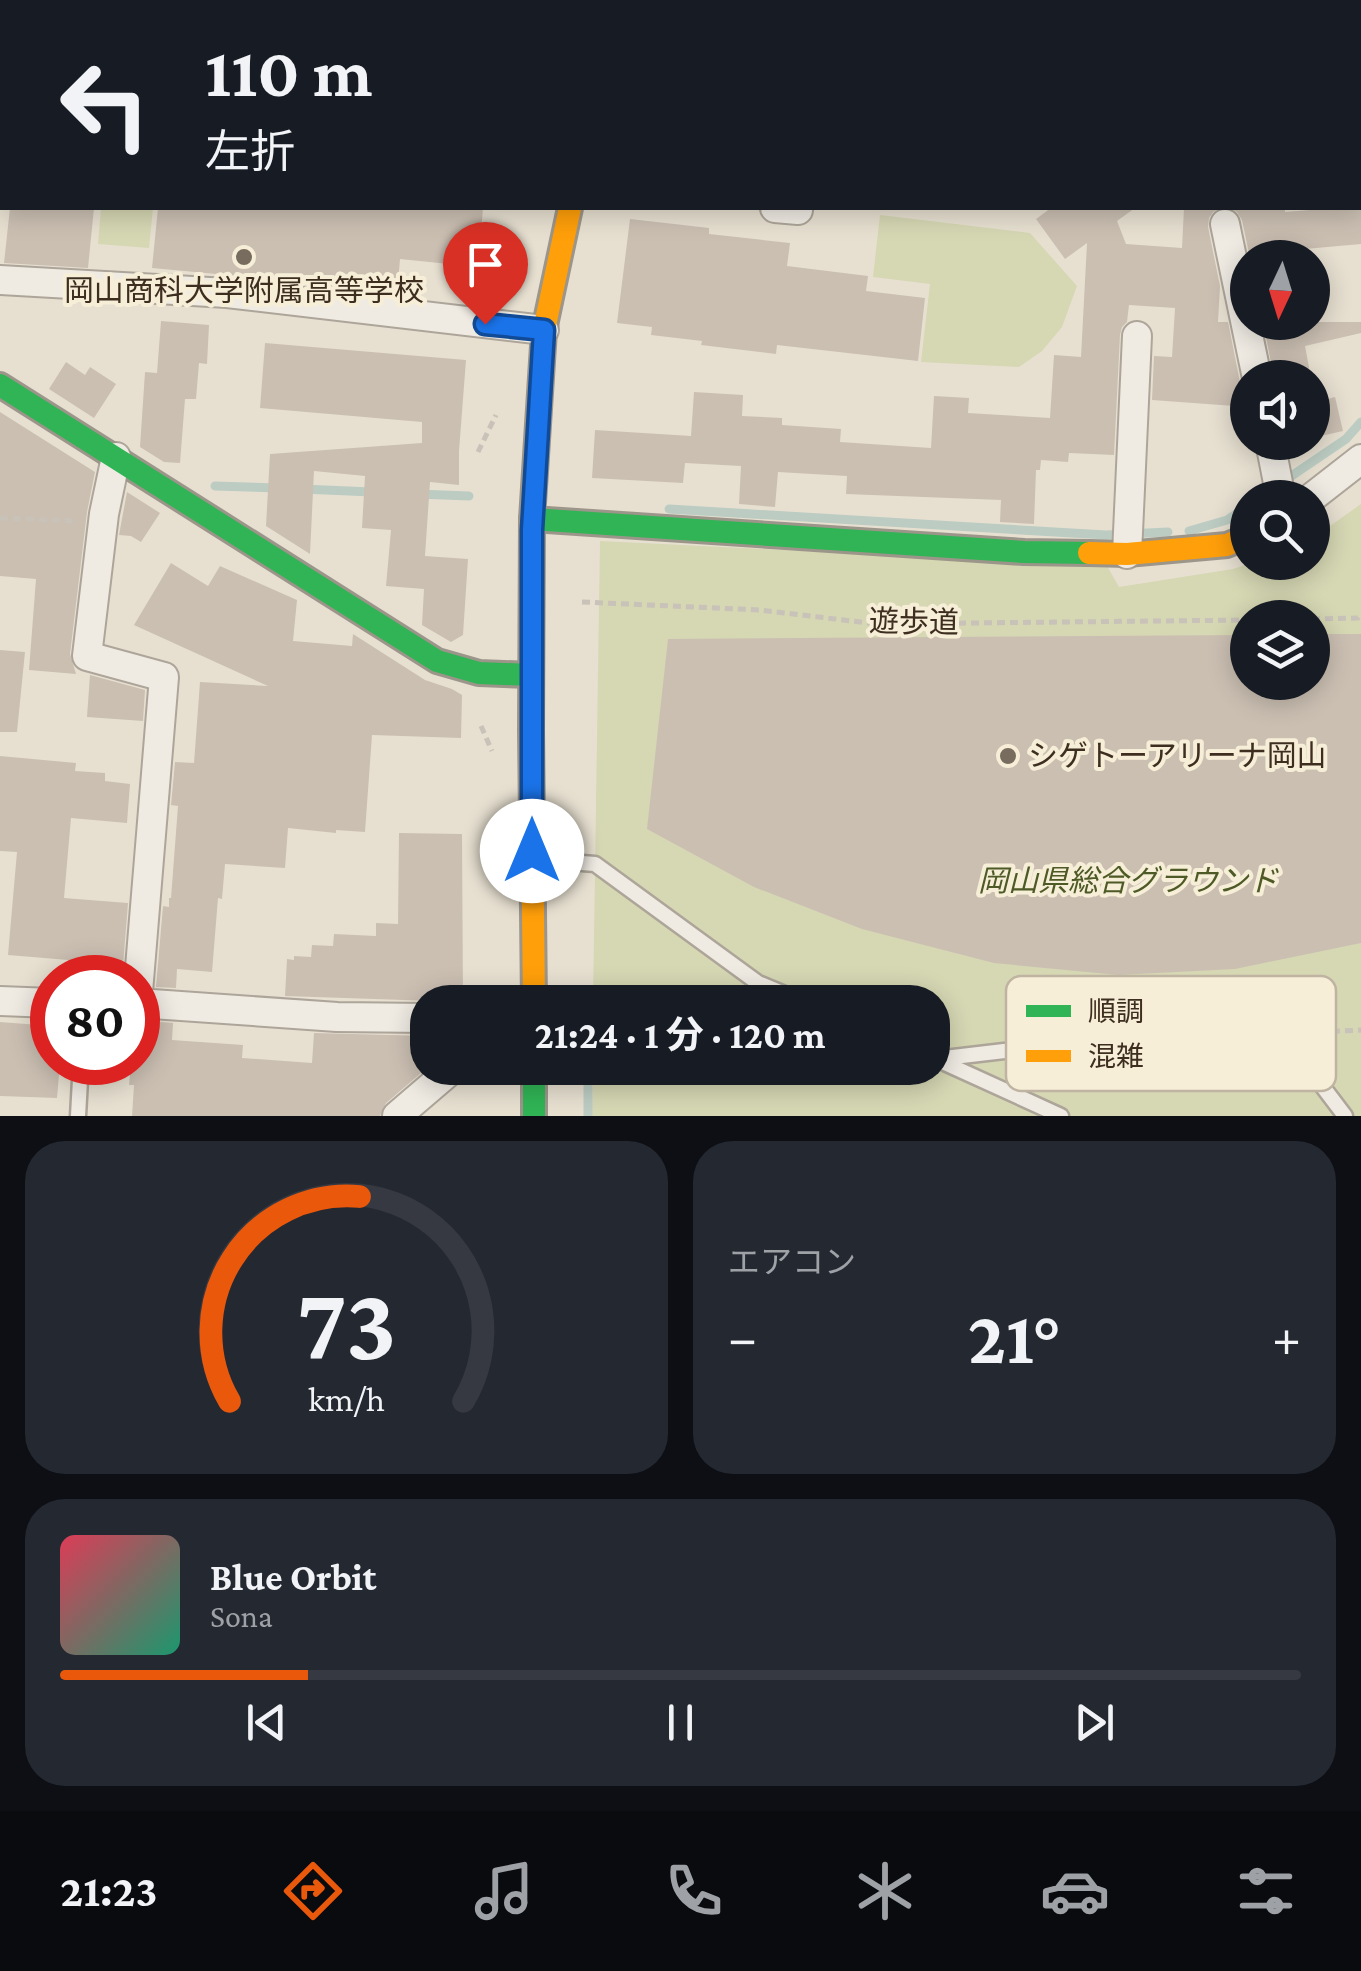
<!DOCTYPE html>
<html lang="ja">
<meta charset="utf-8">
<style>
:root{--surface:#171b24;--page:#242831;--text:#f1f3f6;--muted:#9ea1a6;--line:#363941;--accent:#ea580c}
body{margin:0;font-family:"Crimson Pro","Noto Sans JP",serif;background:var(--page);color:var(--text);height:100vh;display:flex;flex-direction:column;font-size:38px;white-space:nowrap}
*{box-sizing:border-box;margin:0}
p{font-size:32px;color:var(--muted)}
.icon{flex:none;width:55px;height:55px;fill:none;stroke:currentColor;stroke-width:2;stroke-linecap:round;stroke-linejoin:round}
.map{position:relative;height:1116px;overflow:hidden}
.panel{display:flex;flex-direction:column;gap:25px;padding:25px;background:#0d0f14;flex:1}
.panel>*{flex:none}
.hud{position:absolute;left:0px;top:0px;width:1362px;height:210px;box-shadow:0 5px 25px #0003;background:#171b24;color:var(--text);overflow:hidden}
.needle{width:65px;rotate:184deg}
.tools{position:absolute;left:1230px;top:240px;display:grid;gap:20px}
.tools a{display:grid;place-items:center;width:100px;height:100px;border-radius:50%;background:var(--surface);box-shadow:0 5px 25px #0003;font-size:50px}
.speed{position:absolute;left:30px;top:955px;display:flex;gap:20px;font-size:50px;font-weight:700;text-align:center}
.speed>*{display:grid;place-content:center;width:130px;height:130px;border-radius:50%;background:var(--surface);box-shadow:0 5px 25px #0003;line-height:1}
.speed .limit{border:15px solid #d22;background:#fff;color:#111}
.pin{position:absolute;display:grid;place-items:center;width:85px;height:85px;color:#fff;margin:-102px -42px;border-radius:50% 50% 50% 0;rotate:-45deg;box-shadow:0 0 10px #0007}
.pin .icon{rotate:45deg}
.me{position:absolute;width:110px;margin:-55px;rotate:0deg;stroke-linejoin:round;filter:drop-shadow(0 0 8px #0008)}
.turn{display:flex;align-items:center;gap:35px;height:210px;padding:0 40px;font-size:45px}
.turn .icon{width:130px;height:130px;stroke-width:2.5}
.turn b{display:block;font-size:70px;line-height:85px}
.big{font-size:75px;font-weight:700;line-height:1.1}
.panel .tile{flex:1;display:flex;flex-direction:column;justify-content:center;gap:15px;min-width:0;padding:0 35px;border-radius:40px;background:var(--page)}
.panel .dial{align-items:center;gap:0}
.dial svg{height:260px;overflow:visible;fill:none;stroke:var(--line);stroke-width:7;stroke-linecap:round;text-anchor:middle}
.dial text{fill:var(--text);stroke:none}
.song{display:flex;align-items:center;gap:30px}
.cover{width:120px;height:120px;border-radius:15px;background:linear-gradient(135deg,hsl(350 70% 55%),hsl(160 70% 35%))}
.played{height:10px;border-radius:5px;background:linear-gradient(90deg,var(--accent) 20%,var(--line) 20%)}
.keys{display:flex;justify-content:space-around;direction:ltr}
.heat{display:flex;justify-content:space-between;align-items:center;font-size:55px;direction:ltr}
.panel .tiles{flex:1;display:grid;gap:25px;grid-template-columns:1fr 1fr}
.tile:last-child{grid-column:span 2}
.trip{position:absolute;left:410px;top:985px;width:540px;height:100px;border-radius:40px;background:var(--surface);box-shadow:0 5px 25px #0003;font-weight:700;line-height:100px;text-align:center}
.tabs{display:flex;height:160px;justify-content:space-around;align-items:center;background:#090b0e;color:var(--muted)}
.tabs .icon{width:70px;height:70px}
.tabs .current{color:var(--accent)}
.tabs b{font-size:45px;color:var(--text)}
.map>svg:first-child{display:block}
</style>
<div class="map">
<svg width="1361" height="1116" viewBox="0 0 1361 1116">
<rect width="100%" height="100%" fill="#e7e0d1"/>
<path fill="#d6d7b3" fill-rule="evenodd" d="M101,208H153L149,248L98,244Z
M880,215L1030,233L1077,286L1062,327L1042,351L1019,367L921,362L930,284L873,277Z
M1361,504V1116H592L593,1068H932V1002H593L600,541L1107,566L1119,587L1233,569L1251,563L1312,562L1313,538ZM1248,618H1312V682H1248Z"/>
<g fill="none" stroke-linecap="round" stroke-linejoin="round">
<path stroke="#bcccc2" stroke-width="9" d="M215,486L277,488
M302,489L372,492
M417,494L469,496
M1259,498L1346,439L1361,422
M669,509L1106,535L1168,532
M1189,531L1227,520L1248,506
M588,1077V1116"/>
</g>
<path fill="#cbbfb2" d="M1361,206V244L1305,249L1306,252L1282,258H1250L1242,220L1237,212L1230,208H1285V212Z
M10,208H94L88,268L4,263Z
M158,208H483L478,267L400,259L397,295L249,277L152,268Z
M1051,208H1135L1117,221L1126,244L1182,248L1184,208H1220L1213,212L1209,218L1208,227L1220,286L1218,322H1228L1240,382L1248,392V407L1152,400L1154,356L1172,357L1175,308L1129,305L1127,322L1122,327L1120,335L1114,455L1069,453L1068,462L1041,460L1040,470H1036L1034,524L1000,522L1001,500L846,494L847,476L778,472L775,507L739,504L741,466L685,463L683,483L592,478L595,430L691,436L694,392L743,395L742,416L782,418V425L841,429L840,442L931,448L934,396L969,398L968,413L1050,418L1054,355L1081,357L1087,243L1065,259L1036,219Z
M630,219L709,228V234L790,243L787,266L868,276L866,291L925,298L918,361L777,345L776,354L701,345L702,341L651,335L652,327L617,323Z
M161,321L209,325L207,364L199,363L196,399H185L180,463L164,462L140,447L145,372L157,373Z
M1263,322H1361V333L1305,346L1311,378H1274Z
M265,343L466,360L459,451V485L430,482L425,556L468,559L463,635L451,642L422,625L424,589L386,586L391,530L362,528L365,476L314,471L310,554L266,526L270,454L422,443V422L260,408Z
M66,362L85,375L90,367L116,384L94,418L49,389Z
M1335,397L1343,431L1312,438V403Z
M0,412L95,472L87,512L70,654L76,674L29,670L36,579L0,576Z
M127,492L160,513L141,542L131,536L119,535Z
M171,563L208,586L220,566L297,600L293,641L352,646L353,634L425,680L452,689L462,695L461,738L372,735L365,832L336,830V833L288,828L285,868L225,864L222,899L218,898L212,972L177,969L176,988L156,987L163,906L169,907V898H171L178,806L171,805L175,762L194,763L200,682L268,686L134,625Z
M1312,634H1361V943L1235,969L1118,975L994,963L862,929L754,887L647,829L668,639L1248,635V682H1312Z
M0,650L25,652L17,732H0Z
M90,675L145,690L143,721L87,717Z
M0,756L76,763L75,771L105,773V781L130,784L127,823L71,818L64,898L128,903L122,978H67L68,960L8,955L17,852L0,851Z
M399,833L462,834L463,1002L285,996L287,959L294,960V956L311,957L312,945L333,946L334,934L376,936V923L398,924Z
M138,1020L173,1023L172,1040L243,1045L242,1058L312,1063L314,1033L428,1036V1067L386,1103L380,1116H132L134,1085H129L131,1062H138Z
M0,1022L52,1026V1062H60L57,1098L0,1096Z"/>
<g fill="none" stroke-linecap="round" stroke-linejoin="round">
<defs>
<path id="lane" d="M582,863L595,864L758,983L804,1002
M936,1059L1072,1043L1186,1048L1294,1033L1320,1083L1345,1116
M938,1060L1061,1116
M78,1116L81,1062"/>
<path id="street" d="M1019,2V0
M1360,119H1361
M775,208L798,210
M1225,224L1257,378
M0,280L227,293L544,330
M1270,442L1281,498
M116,457L104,514L87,656L164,677L138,992
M1311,498L1361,459
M1127,554L1137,336
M0,1001L52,1003
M138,1003L337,1017L428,1018
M397,1116L453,1068"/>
<path id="fast" d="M635,2L636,0
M0,385L437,661L479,673L531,675
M532,519L1024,552L1089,553
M534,1068V1116"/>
<path id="slow" d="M1089,553L1127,554L1227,545L1248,536
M534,1002L531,730L532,519L544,330L570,208"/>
</defs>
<use href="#lane" stroke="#ada599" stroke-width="19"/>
<use href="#street" stroke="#ada599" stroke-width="32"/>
<use href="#fast" stroke="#9c958a" stroke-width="28"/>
<use href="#slow" stroke="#9c958a" stroke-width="28"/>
<path stroke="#c8c2b9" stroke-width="5" stroke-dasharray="8 5" stroke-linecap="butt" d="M0,29L2,30
M0,185L2,165
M478,452L496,415
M0,518L75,521
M582,602L760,610L877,624L1248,620
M1312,619L1358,618L1361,614
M481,726L492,751
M1319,1032L1361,1030"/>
<use href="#lane" stroke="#efebe3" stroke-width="14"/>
<use href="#street" stroke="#efebe3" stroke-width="28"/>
<use href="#fast" stroke="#30b455" stroke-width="22"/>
<use href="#slow" stroke="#ff9f0a" stroke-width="22"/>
</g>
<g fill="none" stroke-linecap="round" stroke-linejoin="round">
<defs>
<path id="route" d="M485,324L544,330L532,530V851"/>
</defs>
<use href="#route" stroke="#114b97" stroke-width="25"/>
<use href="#route" stroke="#1a73e8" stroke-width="18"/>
</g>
<g fill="#786c5e" stroke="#f7eed8" stroke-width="4">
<circle cx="244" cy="257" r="10"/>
<circle cx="1008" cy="756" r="10"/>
</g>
<g text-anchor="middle" stroke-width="8" stroke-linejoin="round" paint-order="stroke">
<g font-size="30" fill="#3d2e20" stroke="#f7eed8">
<text x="244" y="301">岡山商科大学附属高等学校</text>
<text x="1028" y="766" text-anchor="start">シゲトーアリーナ岡山</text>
</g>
<g font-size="30" fill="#3d2e20" stroke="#f7eed8">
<text transform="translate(914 622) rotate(1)" y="10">遊歩道</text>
</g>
<g font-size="30" font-style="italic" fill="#4d5a26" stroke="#f7eed8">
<text x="1128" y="891">岡山県総合グラウンド</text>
</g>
</g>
<rect x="1006" y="976" width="330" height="115" rx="15" fill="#f7eed8" stroke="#bfb4a1" stroke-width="2.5"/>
<rect x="1026" y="1005" width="45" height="12" fill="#30b455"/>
<rect x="1026" y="1050" width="45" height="12" fill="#ff9f0a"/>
<g font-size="28" fill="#3d2e20">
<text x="1088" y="1021">順調</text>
<text x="1088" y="1066">混雑</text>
</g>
</svg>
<div class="tools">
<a><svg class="needle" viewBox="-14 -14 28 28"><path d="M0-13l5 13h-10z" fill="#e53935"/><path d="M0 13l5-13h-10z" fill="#9ea1a6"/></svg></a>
<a><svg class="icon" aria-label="sound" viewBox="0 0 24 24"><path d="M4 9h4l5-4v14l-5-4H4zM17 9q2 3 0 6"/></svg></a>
<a><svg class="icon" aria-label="search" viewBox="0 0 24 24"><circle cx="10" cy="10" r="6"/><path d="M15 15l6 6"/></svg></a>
<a><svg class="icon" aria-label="layers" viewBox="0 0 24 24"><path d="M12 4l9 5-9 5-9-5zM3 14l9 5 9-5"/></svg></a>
</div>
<div class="speed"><div class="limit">80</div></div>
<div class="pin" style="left:485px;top:324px;background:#d93025"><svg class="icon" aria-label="arrive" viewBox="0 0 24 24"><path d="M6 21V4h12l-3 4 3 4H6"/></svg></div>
<svg class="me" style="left:532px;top:851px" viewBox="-20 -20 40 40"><circle r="19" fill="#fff"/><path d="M0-13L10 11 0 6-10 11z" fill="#1a73e8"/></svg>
<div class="trip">21:24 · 1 分 · 120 m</div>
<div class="hud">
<div class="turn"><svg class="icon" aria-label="left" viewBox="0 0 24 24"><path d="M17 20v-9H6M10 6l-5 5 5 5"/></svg><div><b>110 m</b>左折</div></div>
</div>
</div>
<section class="panel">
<div class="tiles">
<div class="tile dial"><svg viewBox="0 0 100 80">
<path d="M14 69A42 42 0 1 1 86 69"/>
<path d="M14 69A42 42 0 0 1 54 6" stroke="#ea580c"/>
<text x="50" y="56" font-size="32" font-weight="700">73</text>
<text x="50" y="72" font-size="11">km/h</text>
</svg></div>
<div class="tile"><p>エアコン</p>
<div class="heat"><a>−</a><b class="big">21°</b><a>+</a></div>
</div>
<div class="tile">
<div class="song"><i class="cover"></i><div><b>Blue Orbit</b><p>Sona</p></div></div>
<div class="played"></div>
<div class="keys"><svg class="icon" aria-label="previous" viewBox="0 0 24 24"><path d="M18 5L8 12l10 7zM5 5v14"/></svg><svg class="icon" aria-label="pause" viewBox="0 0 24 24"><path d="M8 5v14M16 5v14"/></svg><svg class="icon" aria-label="next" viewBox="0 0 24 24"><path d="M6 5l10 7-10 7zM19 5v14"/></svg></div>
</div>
</div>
</section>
<nav class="tabs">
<b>21:23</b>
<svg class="icon current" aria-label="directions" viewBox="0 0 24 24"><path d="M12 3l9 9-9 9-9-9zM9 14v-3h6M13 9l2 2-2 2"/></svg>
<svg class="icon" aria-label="music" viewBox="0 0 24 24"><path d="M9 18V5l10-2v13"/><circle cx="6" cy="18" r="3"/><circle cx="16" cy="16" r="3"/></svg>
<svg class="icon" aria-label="phone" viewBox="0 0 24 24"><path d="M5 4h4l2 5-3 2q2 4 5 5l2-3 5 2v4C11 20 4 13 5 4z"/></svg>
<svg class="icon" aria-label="climate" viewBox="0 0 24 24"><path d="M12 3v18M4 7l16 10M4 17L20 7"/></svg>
<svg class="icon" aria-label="car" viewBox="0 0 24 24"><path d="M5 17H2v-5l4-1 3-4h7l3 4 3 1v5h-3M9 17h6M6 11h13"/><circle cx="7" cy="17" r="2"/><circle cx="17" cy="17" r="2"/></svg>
<svg class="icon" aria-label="filters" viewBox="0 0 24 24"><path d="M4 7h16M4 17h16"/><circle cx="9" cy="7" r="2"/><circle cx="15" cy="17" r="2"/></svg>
</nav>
